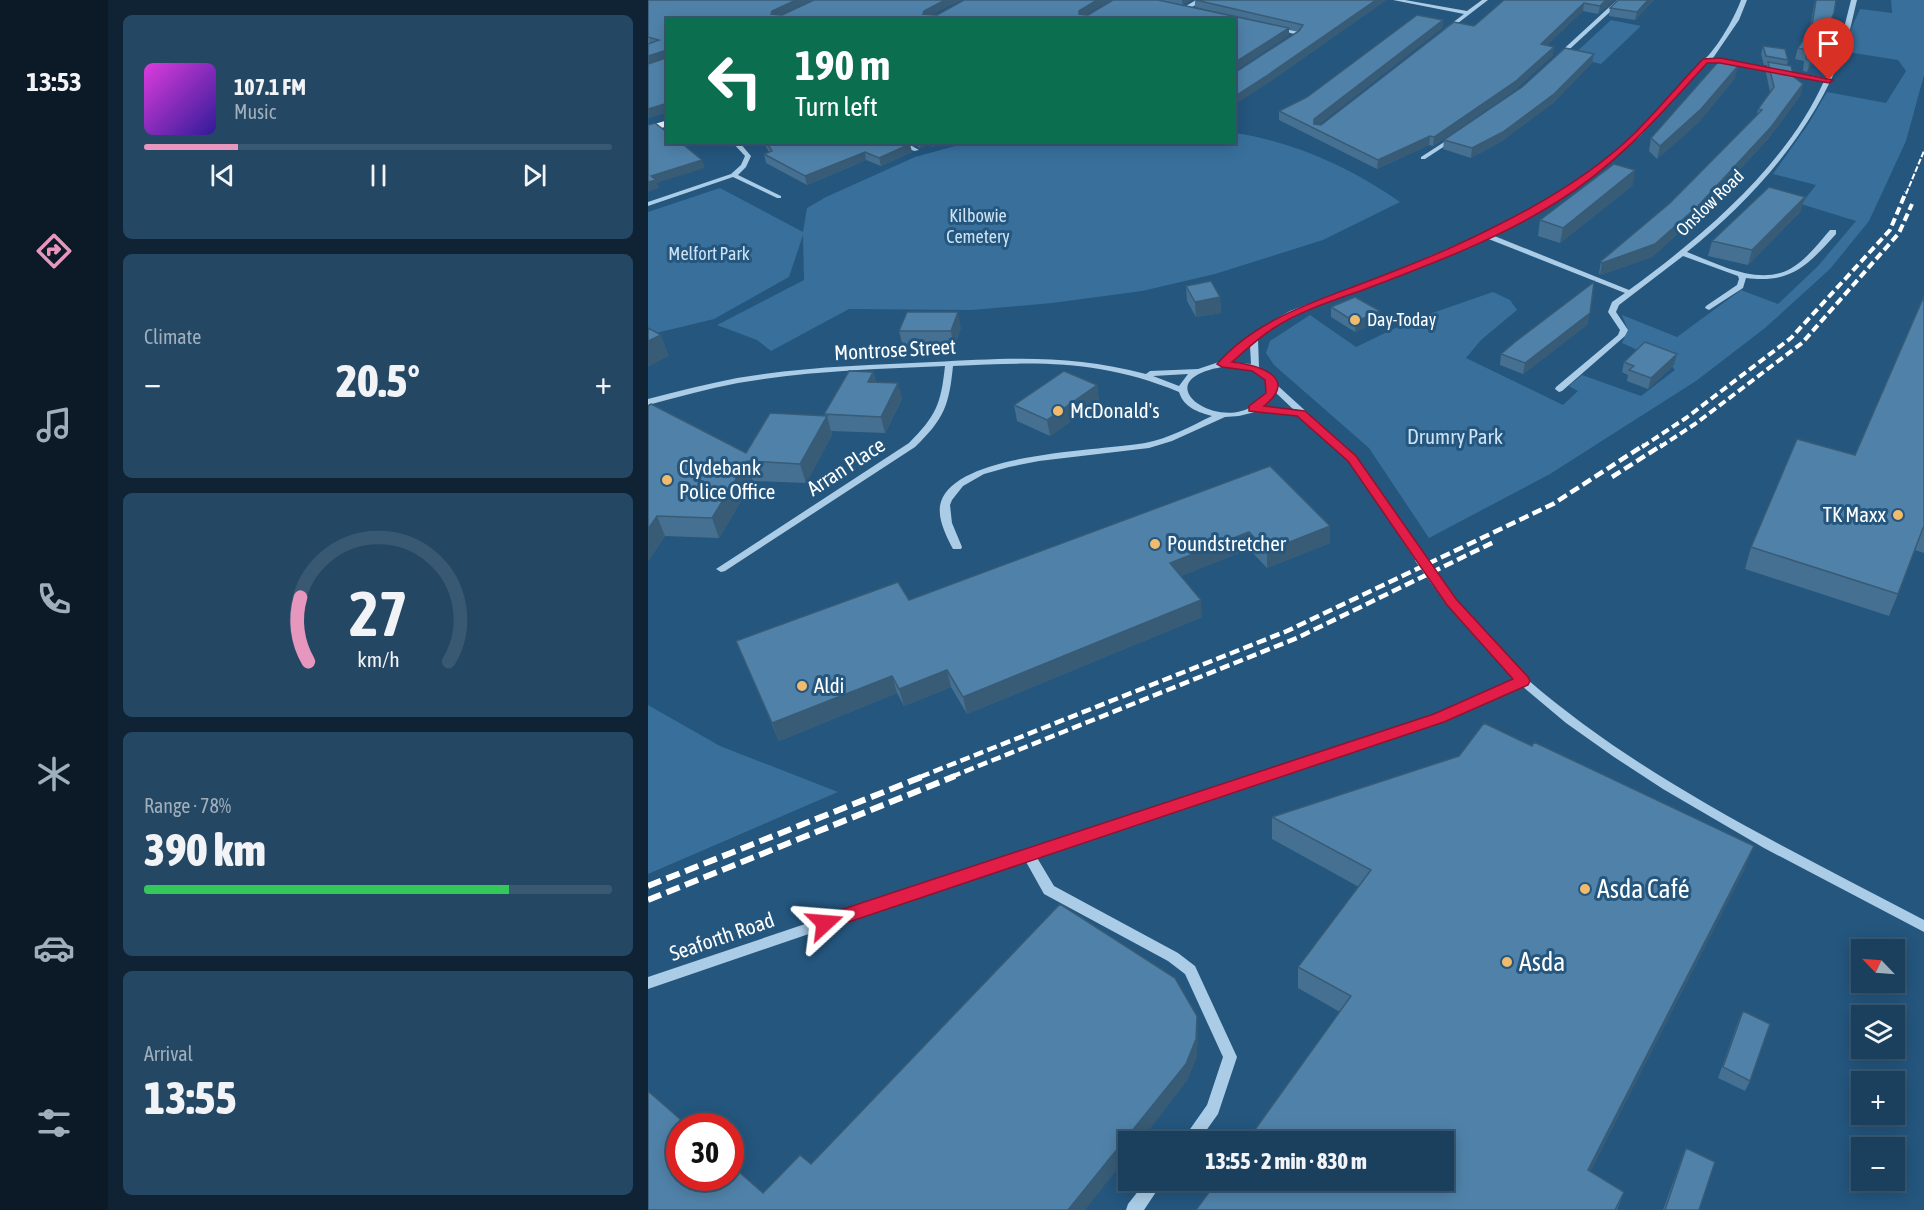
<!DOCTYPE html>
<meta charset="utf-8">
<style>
:root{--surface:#1b405e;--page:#244764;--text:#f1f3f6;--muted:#a0afbc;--line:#395973;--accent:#e797bd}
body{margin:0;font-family:"Asap Condensed",sans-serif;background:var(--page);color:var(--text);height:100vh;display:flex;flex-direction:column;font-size:22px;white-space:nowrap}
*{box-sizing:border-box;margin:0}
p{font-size:20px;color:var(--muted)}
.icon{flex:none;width:33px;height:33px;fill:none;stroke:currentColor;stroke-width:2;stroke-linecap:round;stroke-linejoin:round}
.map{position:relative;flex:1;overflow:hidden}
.panel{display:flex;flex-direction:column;gap:15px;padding:15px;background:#0f2334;width:540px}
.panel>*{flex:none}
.banner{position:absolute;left:18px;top:18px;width:570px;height:126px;border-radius:0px;box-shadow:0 3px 15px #0003,0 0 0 2px var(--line);background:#0b6e4f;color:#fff;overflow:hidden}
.needle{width:39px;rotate:295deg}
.buttons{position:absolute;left:1203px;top:939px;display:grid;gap:12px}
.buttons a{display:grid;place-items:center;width:54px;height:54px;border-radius:0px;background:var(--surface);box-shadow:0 3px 15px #0003,0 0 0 2px var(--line);font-size:30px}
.speed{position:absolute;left:18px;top:1113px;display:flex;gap:12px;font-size:30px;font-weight:700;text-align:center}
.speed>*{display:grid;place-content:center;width:78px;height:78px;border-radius:50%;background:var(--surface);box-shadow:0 3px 15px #0003,0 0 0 2px var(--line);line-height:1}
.speed .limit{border:9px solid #d22;background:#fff;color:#111}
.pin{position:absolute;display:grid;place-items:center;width:51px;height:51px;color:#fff;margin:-62px -26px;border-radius:50% 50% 50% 0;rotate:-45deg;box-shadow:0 0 6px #0007}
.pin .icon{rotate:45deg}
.me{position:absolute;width:66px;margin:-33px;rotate:71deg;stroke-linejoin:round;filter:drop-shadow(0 0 4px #0008)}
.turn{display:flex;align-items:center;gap:21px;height:126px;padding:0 30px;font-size:27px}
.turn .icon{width:78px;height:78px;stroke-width:2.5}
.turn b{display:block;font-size:42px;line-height:51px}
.big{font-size:45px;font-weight:800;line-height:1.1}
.panel .tile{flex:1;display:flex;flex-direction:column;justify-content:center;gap:9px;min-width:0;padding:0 21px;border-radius:9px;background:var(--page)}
.panel .dial{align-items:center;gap:0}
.dial svg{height:156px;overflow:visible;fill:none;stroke:var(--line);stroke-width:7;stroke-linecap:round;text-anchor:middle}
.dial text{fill:var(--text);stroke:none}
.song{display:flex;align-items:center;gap:18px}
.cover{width:72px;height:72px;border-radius:9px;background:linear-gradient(135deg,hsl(300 70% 55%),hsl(250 70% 35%))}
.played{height:6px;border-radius:3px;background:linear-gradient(90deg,var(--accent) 20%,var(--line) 20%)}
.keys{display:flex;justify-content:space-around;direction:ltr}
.heat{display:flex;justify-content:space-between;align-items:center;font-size:33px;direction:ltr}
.charge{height:9px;border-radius:4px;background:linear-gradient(90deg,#34c759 78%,var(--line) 0)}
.trip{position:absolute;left:470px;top:1131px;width:336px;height:60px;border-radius:0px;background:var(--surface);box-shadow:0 3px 15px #0003,0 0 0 2px var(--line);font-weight:800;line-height:60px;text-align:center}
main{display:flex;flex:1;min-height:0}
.tabs{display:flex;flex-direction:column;width:108px;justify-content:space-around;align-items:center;background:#0b1a26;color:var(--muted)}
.tabs .icon{width:42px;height:42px}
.tabs .selected{color:var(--accent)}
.tabs b{font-size:27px;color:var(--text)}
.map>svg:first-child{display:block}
</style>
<main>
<nav class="tabs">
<b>13:53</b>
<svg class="icon selected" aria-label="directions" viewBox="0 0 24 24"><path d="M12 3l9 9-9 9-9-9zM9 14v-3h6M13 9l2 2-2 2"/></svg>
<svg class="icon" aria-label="music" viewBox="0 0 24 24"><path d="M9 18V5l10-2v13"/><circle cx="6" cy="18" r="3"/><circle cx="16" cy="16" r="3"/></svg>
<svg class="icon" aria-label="phone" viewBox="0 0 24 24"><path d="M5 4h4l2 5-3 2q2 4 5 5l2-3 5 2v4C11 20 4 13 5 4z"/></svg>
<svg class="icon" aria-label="climate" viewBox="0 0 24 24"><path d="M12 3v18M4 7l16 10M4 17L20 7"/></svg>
<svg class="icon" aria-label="car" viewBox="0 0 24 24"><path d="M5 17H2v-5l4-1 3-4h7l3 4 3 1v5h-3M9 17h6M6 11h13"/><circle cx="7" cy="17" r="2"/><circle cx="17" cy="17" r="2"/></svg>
<svg class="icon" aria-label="filters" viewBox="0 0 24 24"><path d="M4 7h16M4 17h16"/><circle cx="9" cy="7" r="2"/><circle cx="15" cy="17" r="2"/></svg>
</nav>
<section class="panel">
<div class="tile">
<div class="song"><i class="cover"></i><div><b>107.1 FM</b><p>Music</p></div></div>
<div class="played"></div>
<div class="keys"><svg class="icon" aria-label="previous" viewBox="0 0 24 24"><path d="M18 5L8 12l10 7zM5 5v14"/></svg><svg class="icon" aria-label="pause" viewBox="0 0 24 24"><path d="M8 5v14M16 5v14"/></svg><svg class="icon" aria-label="next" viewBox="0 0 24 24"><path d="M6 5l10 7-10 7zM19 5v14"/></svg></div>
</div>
<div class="tile"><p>Climate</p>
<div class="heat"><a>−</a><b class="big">20.5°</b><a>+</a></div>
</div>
<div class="tile dial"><svg viewBox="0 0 100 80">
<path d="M14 69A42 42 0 1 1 86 69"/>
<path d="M14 69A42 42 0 0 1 10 36" stroke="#e797bd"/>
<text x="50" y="56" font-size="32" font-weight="700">27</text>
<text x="50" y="72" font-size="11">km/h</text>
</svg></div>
<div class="tile"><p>Range · 78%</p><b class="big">390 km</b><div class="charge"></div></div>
<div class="tile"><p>Arrival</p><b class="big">13:55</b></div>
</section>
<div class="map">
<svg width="1276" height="1210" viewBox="0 0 1276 1210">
<rect width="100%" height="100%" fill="#24567e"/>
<path fill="#38709b" d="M1243,0H1276V75L1258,141L1221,221L1182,269L1117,328L1048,381L902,474L781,538L721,448L626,365L618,353L622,341L662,315L708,347L764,320L845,292L862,300L869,310L833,340L818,358L915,405L930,391L921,386L934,375L993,396L1027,370L1023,365L974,343L980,330L974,315L1029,337L1093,290L1130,304L1170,266L1208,221L1153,204L1168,185L1125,174L1161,123L1179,92L1238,103L1258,71L1250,60L1193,51L1212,9L1244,13Z
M963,20L993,26L953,64L923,57Z
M587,133C647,142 702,167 752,202L675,240L567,274L494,291L404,303L324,310L201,309L123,351L109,340L69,325L156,280L155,235L141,277L66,319L0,335V212L72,188L155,232L159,208L178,197L267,157L318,143L586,142Z
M0,705L72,746L190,792L0,874Z"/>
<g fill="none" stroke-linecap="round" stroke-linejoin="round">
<path fill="#aacce6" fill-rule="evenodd" d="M548,0H555L541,9L546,10V12L533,9Z
M745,0H757L819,11L834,0H840L797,33L794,31L795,30L816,14Z
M969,0H975L912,58H908V56Z
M1093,0H1099L1091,20L1065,58L1178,78L1191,48L1203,0H1209C1205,16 1202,33 1196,49C1167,129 1106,198 1039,252C1070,264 1110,286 1142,269C1158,260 1170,244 1182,230H1188V234C1160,265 1143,284 1098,278L1095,288L1061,310L1057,308L1058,306L1089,285L1091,279L1090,276L1035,256L971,305L968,312L980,330L977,336L914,391L911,392L907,389L908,387L970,335L972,330L960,312L964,302L977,293L838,238C804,253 770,268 736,281C692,298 647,310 610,339L611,367L619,372L629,385L707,456L776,557L777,559L776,561H768L701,460L652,416L607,412L591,416L577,417L524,441L501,448L391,461L361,467L336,474L315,486L304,500L302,505L304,523L314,547L313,549H305C299,537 290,521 292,506C301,452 453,451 497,443C520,439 543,426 564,416C550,412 536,408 531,392C450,359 390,362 305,366C301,406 296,419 267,447L77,571L73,572L68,569L261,443C288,416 293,404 297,366C228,369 158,371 90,383C59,389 30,397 0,405V399C30,391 59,384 89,378C153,367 220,365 285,362C362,358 422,354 498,374L502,371L550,369L571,362L619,324L642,311L755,268L835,233L904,199L957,161L988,134L1051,64C1067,53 1086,19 1093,0ZM1063,61L1176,81C1138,166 1055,236 981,290L844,235L908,201L961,163L992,136L1055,66ZM602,346L603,364L582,362ZM574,367C593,367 611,368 621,386C595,449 484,383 574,367ZM540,374L531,386L505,376ZM627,392L646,410L615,407L624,398Z
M627,25L652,32L653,33L644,42H640V40L646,34L625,28L624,27Z
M804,137L809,138L777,159H773V157Z
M84,142H91L103,156L98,167L90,175L133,196V198H129L85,177L0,206V202L83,174L93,165L97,156Z
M247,142H257L271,150L266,151Z
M803,598L807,599C831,626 853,656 880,680C997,781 1140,848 1276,920V932L1116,848L1015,789L966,757L918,723L874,686L795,721L388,856L406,886L530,953L547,966L589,1057L570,1114L550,1142H533L559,1105L575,1057L537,974L520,961L396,894L377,860L0,989V977L380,849L787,715L867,680L799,605L798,602Z
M499,1180H516L496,1210H478L480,1204Z"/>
<path fill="#eaf4fd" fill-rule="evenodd" d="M20,120V126L0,132V126Z"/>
<path stroke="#fff" stroke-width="2" stroke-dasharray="6 2" stroke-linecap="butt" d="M1258,194L1276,151"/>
<path stroke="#fff" stroke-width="4" stroke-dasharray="8 4" stroke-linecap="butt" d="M994,447L1038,418L1143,338L1242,230L1258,192
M1012,447L1047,424L1154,343L1251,233L1264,204"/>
<path stroke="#fff" stroke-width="4.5" stroke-dasharray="10 4.5" stroke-linecap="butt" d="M964,477L1014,445
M272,777L639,631L905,504L996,445
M303,777L649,638L848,541"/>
<path stroke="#fff" stroke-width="6" stroke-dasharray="14 6" stroke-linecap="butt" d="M0,886L276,776
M0,900L307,776"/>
<path stroke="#aacce6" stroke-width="10" d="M772,559L803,602"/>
</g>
<path fill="#457091" d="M0,0H313L284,14L289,15L316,0H463L438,14L440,15L465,0H543L535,5L511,0L571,13L547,7V0H738L617,85L651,32L641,30V35L586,71V20H20V112L0,118Z
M856,0H966L950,14L935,11L899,45L905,55L867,90L785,146L781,145L729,169L631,120V111L659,97L795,20L794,28L670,125H673L826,26Z
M970,0H1006L987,20L961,16L962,8Z
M1167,0H1188L1183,24L1167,63L1164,62L1159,72L1155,71L1156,61L1147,59L1150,48L1162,27Z
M1115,46L1140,60L1139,65L1146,77L1155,84L1152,96L1120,139L1047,218L1004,257L952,275L951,273L953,261L1022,203L1109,115L1110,109L1122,92L1118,73L1119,65H1116L1113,54Z
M944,63L905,103L854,141L823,158L795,149L796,140Z
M1087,78L1051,122L1009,159L1001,151L1003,138Z
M115,142H259L264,152L233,166L218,160L159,185L118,163L116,154L121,152Z
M262,142H296L285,147L280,145L272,148Z
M985,185L912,243L890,236L892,220Z
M1153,211L1100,265L1060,256L1064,241Z
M538,286L572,297L573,313L548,317L539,301Z
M1276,296V553L1267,550L1250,594L1241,616L1097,569L1103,547L1207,455Z
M683,307L732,311L731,322L707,332L683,317Z
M940,324L875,374L852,365L853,354Z
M313,328L306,347H255L251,331Z
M1029,354L1026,365L1000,389L979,381L980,375L974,372L976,362Z
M225,372L228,382L254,399L237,433L183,431L184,435L158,483L105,481L71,538L17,536L0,561V406L98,453L176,416V414Z
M449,385L451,401L402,436L369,421L366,405Z
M622,466L682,543L619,568L601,549L533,576L554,617L319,714L303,687L256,706L249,693L131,741L88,641L261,600Z
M624,817L1097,868L942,1172L976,1192L969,1210H548L692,1012L650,988V967L711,887L624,839Z
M1095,1011L1102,1081L1097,1091L1070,1078L1090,1022Z
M1038,1148L1051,1210H1015L1034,1158Z"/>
<path fill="#385b76" d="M148,0H166L126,20L123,14L124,11Z
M297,0H313L277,18L275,14L276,11Z
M449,0H463L432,18L431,14V11Z
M534,0H543L535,5Z
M728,0H738L617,85L586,105V97Z
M958,0H966L950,14L952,6Z
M1000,0H1006L987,20L989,12Z
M936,3L935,11L891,53L893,44Z
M1186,13L1183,24L1167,63L1170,51Z
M795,20L794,28L666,128V119Z
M641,28V35L586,71V63Z
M906,47L905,55L867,90L785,146L786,137Z
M19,50L20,59L0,65V56Z
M1167,51L1164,62L1159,72L1162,61Z
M946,54L944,63L905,103L854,141L823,158L824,148Z
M1090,66L1087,78L1051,122L1009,159L1012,146Z
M1155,84L1152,96L1120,139L1047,218L1004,257L952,275L954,263Z
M20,103V112L0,118V109Z
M782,136L781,145L729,169L730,160Z
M271,142H280V145L272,148Z
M284,142H296L285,147Z
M262,144L264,152L233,166L231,158Z
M217,152L218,160L159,185L157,176Z
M54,160L57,168L9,183L11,188L0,192V182L3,176Z
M987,170L985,185L912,243L915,228Z
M1157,197L1153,211L1100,265L1104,250Z
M572,297L573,313L548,317L547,302Z
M732,311L731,322L707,332V322Z
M310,312L313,328L306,347L303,331Z
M942,313L940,324L875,374L877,363Z
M13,335L21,356L0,367V341Z
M1029,354L1026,365L1000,389L1003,378Z
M225,372L229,388L220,382Z
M250,383L254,399L237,433L233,417Z
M449,385L451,401L402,436L399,420Z
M179,416L184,435L158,483L152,464Z
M99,461L105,481L71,538L64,518Z
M9,516L17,536L0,561V529Z
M682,526V543L619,568V551Z
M601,532V549L524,580L522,563Z
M553,600L554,617L319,714L315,697Z
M299,670L303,687L256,706L251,689Z
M244,676L249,693L131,741L124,723Z
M1106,846L1097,868L933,1190L940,1170Z
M549,1016L550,1033L549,1057L539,1081L492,1142H480V1156L437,1210H420Z"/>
<path fill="#5082a9" stroke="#385b76" stroke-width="1.5" d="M0,0H148L124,11L123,14L134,15L166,0H297L276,11L275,14L289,15L316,0H449L431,11V14L440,15L465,0H510L641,28L586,63V20H20V103L0,109V64L18,58L19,50L0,56V44L11,40L0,37Z
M548,0H728L617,77L586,97V73L651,31L655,25Z
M856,0H958L952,6L936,3L893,44L906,47L868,81L786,137L782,136L730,160L631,111L659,97L769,15L795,20L666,119V124L673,125L806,22L826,26Z
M970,0H1000L989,12L962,8Z
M1168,0H1188L1186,13L1170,51H1167L1162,61L1158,59L1159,50L1150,48L1164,25Z
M1115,46L1137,49L1140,60L1118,56Z
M917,48L946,54L906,94L855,132L824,148L796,140L874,87Z
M1070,62L1090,66L1053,109L1012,146L1003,138Z
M1120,62L1143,66L1146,77L1155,84L1123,127L1050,206L1007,244L954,263L953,261L1022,203L1114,110L1110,109L1126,87Z
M7,123L20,133V142H32L54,160L3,176L8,180L0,182V125Z
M118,142H259L262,144L231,158L217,152L157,176L116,154L124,151Z
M966,164L987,170L915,228L892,220Z
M1121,187L1157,197L1104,250L1064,241Z
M563,281L572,297L547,302L538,286Z
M946,282L942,313L877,363L853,354L867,342Z
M1276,296V528H1275L1250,594L1103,547L1149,439L1207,455Z
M707,297L732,311L707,322L683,307Z
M259,312H310L303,331H251Z
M0,328L13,335L0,341Z
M997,342L1029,354L1003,378L981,370L986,366L976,362Z
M201,371L225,372L220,382L250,383L233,417L176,414Z
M416,371L449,385L399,420L366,405Z
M3,404L98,453L122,413L179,416L152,464L99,461L64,518L9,516L0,529V406Z
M622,466L682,526L619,551L601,532L522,563L553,600L315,697L299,670L251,689L244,676L124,723L88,641L250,582L261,600Z
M836,723L884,746L886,742L1106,846L940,1170L976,1192L967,1210H548L570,1180H795V1142H598L703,996L650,967L723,870L624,817L811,756Z
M412,904L527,978L549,1016L548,1039L538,1064L420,1210H0V1091L40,1126H32V1178H82V1164L115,1193L152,1155L163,1164Z
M1095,1011L1122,1024L1102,1081L1075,1067Z
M1038,1148L1067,1162L1051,1210H1017Z"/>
<path fill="#e11d48" stroke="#92132f" stroke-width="1.5" d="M1072,58L1185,80L1181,83L1072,63H1059C1013,114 969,165 909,202C852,238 786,263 723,287C691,299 655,309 626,328C611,337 598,350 584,362C610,365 652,377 616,406L657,411L708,456L808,599L880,677L882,681L880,685L796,722L177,930L171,928L168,923L171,917L786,714L865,679L799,605L700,461L649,416L601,411V406L618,393L617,380L604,371L574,367L569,364C607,320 666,302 718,282C758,267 798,251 836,232C890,206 944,175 987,133C1011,109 1032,83 1055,59Z"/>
<g fill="#f0bb6d" stroke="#24567e" stroke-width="2">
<circle cx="707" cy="320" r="6"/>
<circle cx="410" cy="411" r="6"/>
<circle cx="19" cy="480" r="6"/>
<circle cx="1250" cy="515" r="6"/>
<circle cx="507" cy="544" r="6"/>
<circle cx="154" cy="686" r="6"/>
<circle cx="937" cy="889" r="6"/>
<circle cx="859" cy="962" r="6"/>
</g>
<g text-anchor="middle" stroke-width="6" stroke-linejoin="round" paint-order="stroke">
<g font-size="18" fill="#fff" stroke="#24567e">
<text transform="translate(1062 203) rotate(-44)" y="6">Onslow Road</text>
</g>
<g font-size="18" fill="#cde3f5" stroke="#24567e">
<text x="330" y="222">Kilbowie<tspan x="330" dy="21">Cemetery</tspan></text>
<text x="61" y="260">Melfort Park</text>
</g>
<g font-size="18" fill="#fff" stroke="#24567e" text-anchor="start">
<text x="719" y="326">Day-Today</text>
</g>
<g font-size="21" fill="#fff" stroke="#24567e">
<text transform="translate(247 350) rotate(-3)" y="7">Montrose Street</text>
<text transform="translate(198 467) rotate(-33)" y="7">Arran Place</text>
<text transform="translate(74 937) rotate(-19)" y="7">Seaforth Road</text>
</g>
<g font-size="21" fill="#fff" stroke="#24567e" text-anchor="start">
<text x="422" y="418">McDonald's</text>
<text x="31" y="475">Clydebank<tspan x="31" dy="24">Police Office</tspan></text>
<text x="1238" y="522" text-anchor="end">TK Maxx</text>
<text x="519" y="551">Poundstretcher</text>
<text x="166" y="693">Aldi</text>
</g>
<g font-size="21" fill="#cde3f5" stroke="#24567e">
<text x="807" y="444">Drumry Park</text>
</g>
<g font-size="26" fill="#fff" stroke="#24567e" text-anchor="start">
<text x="949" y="898">Asda Café</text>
<text x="871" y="971">Asda</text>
</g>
</g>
</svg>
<div class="buttons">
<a><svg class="needle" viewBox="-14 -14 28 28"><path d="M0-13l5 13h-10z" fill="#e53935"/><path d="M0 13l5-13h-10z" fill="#a0afbc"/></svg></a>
<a><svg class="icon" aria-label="layers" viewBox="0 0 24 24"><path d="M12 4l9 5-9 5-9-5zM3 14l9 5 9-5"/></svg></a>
<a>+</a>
<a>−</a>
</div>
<div class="speed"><div class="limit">30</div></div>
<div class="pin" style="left:1181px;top:80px;background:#d93025"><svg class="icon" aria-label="arrive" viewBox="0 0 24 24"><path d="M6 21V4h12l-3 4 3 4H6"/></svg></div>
<svg class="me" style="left:177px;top:923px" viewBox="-20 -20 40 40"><path d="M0-17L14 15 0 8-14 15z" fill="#e11d48" stroke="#fff" stroke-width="4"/></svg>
<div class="trip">13:55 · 2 min · 830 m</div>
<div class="banner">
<div class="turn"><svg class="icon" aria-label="left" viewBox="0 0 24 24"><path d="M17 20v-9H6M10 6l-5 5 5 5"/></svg><div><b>190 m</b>Turn left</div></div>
</div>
</div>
</main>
